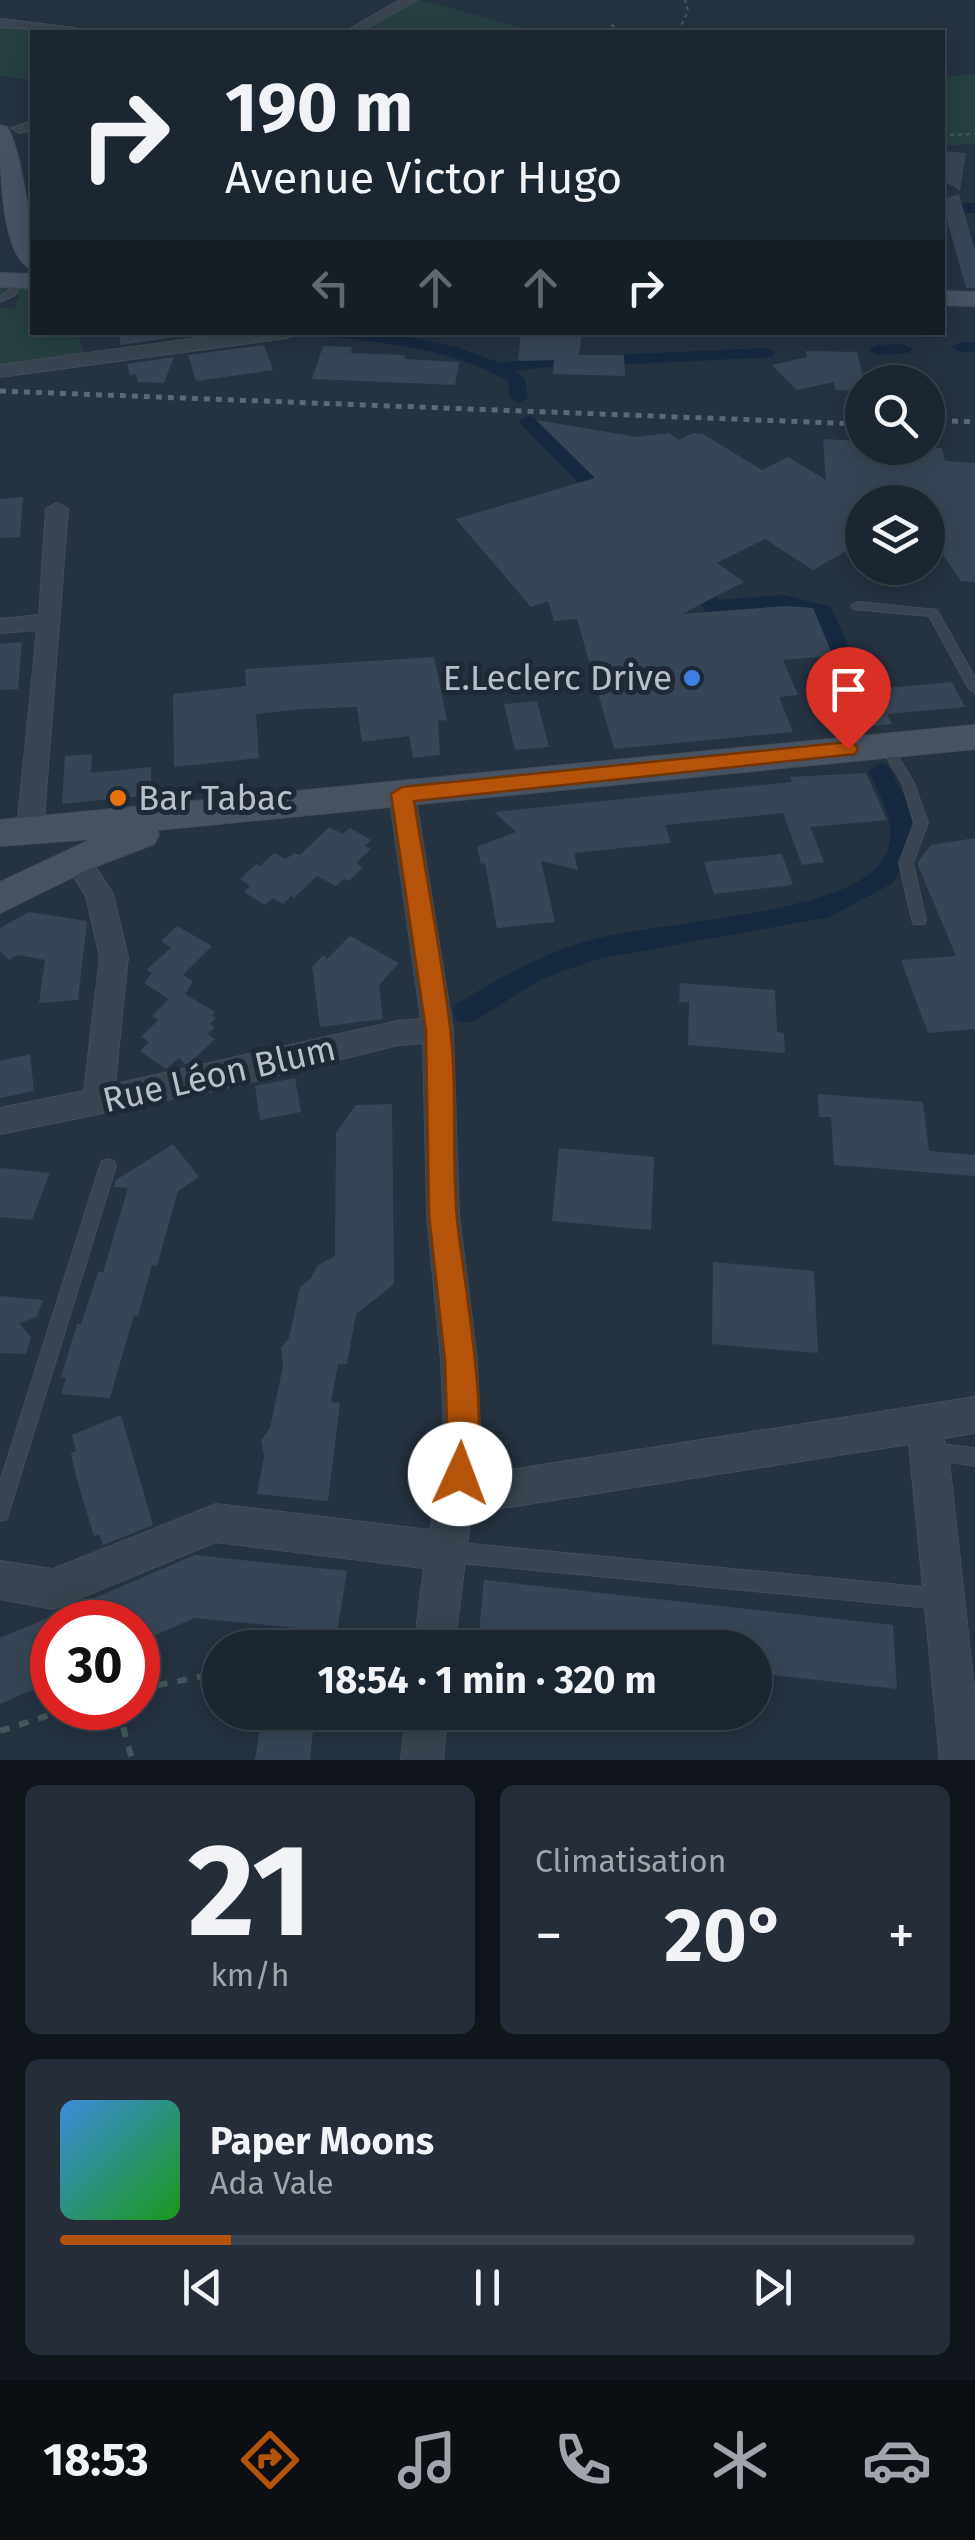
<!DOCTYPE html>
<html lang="fr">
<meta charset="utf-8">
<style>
:root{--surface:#1c2630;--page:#252e38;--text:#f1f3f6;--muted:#a0a5ab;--line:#3a434c;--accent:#b45309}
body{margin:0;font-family:"Fira Sans",sans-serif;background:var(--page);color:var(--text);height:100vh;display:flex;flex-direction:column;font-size:38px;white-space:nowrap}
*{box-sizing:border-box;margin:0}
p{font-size:32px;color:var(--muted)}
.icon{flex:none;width:55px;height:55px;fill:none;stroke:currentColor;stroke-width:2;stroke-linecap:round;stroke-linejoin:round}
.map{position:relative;height:1760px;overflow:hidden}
.panel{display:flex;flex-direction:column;gap:25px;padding:25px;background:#0f151a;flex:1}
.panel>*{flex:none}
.guide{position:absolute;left:30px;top:30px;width:915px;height:305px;border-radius:0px;box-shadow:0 5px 25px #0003,0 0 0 2px var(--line);background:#1c2630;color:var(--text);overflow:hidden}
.controls{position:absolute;left:845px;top:365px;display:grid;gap:20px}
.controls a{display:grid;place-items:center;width:100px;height:100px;border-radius:50%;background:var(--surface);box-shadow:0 5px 25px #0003,0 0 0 2px var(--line);font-size:50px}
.speed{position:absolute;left:30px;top:1600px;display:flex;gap:20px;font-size:50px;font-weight:700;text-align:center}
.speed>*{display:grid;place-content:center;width:130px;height:130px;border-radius:50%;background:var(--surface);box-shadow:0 5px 25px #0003,0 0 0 2px var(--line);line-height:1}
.speed .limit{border:15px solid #d22;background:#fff;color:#111}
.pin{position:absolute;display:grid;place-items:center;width:85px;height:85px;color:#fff;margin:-102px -42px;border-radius:50% 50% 50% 0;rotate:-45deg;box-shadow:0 0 10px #0007}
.pin .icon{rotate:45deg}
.me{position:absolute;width:110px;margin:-55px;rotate:2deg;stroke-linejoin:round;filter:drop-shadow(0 0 8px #0008)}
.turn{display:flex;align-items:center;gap:35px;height:210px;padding:0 30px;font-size:45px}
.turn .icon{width:130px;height:130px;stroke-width:2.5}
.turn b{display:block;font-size:70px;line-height:85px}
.lanes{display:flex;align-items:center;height:95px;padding:0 30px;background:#0003;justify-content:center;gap:50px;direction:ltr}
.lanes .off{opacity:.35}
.big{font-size:75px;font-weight:700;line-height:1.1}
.panel .card{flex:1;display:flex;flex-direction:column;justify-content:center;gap:15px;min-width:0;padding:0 35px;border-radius:15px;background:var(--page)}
.panel .dial{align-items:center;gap:0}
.dial b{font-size:130px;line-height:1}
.song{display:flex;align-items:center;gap:30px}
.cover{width:120px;height:120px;border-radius:15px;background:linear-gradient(135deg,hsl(210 70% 55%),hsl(120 70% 35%))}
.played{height:10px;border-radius:5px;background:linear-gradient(90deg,var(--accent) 20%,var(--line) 20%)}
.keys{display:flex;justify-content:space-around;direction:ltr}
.heat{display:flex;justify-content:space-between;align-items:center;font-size:55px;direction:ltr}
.panel .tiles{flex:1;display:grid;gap:25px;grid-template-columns:1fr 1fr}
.card:last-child{grid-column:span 2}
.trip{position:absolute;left:202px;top:1630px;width:570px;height:100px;border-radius:50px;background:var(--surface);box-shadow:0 5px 25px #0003,0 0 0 2px var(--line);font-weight:700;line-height:100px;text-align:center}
.tabs{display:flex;height:160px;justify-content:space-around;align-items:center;background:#0b0f13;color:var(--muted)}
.tabs .icon{width:70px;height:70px}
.tabs .on{color:var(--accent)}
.tabs b{font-size:45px;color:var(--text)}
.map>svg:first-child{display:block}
</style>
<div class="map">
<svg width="975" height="1760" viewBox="0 0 975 1760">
<rect width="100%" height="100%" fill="#253240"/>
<path fill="#273f41" d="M414,0H420L540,32H359Z
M0,24L60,32H32V80L0,76Z
M975,74V144L943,146V77Z
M0,289H32V332L77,333L86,359L0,368V308L14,309L20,296L0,294Z"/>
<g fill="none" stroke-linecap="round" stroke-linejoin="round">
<path fill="#17293f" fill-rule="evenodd" d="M942,203H975V213L942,212Z
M320,332L400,335L456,347L500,363L551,357L560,362L551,367L515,371L525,379L528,398L519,403L510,398L508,381C453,350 390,342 328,337Z
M975,342V352H961L952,347L961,342Z
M903,344L912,349L909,353L878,355L869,350L878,345Z
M766,348L775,353L772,357L612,365L603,360L612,355Z
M528,416L534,417L616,499V507H602L522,425L519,421Z
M683,571L690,573L719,600L785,595L831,607L851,652L864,722L861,727H845L842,722L829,652L815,616L785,608L707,612L673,577Z
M880,763L888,765L912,811L917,839L893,883L829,917L598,959L541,979L476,1020L466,1023L456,1020L453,1012L456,1004C501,978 544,952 595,939C661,922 831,914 875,869C906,838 884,803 868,771Z"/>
</g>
<path fill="#374656" d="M942,151L966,153L960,191L942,180Z
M959,194L975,250V288H966L942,202V199Z
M118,332H211L121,345Z
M521,332H582L579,355H624L625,376L553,374L554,360L518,361Z
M264,345L273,370L196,381L188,355Z
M323,346L352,347L351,353L405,355L404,359L459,362L455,385L312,379Z
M806,351L857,352L864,381H861L862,391L835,390L834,382L797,390L772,365L807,357Z
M174,357L164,383L138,382L136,374L130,375L127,364Z
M536,420L637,437L669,433L679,440L693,433L703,434L762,470L788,457L826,480L823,439L862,441V448H942L945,461L975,463V582L961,581L928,534V502H862V542L813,570L765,539L717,563L744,582L682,614L785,606L813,608L833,656L783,660L798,695L779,697L793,732L614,749L577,619L554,621L548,601L531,607L456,519L595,478Z
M23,497L20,537L0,538V499Z
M22,642L18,689L0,690V644Z
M434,657L447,720L438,721L440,755L413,758L409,736L362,742L357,707L304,709L256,714L259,758L174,767L173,694L246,686L245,669Z
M952,682L965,707L888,714L885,709L892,724L864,727L856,707L883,704L876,689Z
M537,701L549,747L515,750L504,704Z
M92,754L91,773L151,767V795L62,804L65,756Z
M866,773L887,820L810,827L824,862L802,865L783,813L665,825L671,843L574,853L578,870L541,861L555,922L497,928L485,863L481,864L477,847L516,832L494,812L792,782L790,777Z
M329,827L343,834L350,828L371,840L365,846L371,849L356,863L363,867L349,881L343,879L336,886L317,876L294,898L291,896L283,904L273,898L265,905L244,892L250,886L240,879L256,864L260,866L274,853L286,859L294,853L300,855Z
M975,838V1029L928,1033L901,960L956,956L917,863L931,845Z
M782,854L793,885L714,894L704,862Z
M29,912L87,921L78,1000L39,1003L45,960L18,955L9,960L0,951V928Z
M177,926L212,946L183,975L193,981L185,994L215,1012L212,1015L216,1018L210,1024L215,1027L208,1034L215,1039L190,1063L185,1064L179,1058L166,1069L140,1051L149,1042L141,1037L158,1020L152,1016L169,999L144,983L152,973L146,970L171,948L161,941Z
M350,936L399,963L379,985L383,1019L320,1027L312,967L323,955L327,959Z
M680,983L775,990L777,1032L784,1033L785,1053L688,1045L689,1002H679Z
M30,1054L34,1091L0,1098V1061Z
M295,1078L301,1112L260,1120L255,1086Z
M818,1094L923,1102L929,1151L975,1155V1176L834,1165L831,1117H819Z
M392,1104L394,1284L356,1314L347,1364H338L331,1402L340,1403L328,1501L257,1494L264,1456L261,1440L270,1428L283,1366L281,1348L289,1338L300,1287L311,1278L318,1265L335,1256L336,1133L356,1105Z
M173,1144L199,1177L178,1191L157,1266L152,1265L138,1316L134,1315L110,1398L61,1394L66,1378L61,1377L77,1324H81L98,1272H103L128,1188L114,1187L116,1180Z
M559,1148L654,1157L651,1230L552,1221Z
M0,1168L50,1173L32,1220L0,1217Z
M713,1262L814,1271L818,1353L712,1344Z
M0,1296L43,1300L37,1317L19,1323L31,1337L26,1354L0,1353Z
M121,1415L153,1525L103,1545L99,1534L94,1536L77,1480L71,1453L76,1451L72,1435Z
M195,1555L347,1571L337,1632L194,1618L138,1643V1622H90L85,1602Z
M484,1580L893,1625L897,1689L755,1673V1648H530L478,1642Z
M52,1616V1681L0,1704V1638Z
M262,1712H315L310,1760H255Z"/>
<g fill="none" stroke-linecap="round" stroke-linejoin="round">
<defs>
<path id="lane" d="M14,279L21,281L15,295L0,302V296L7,293Z
M857,602L937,610L975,678V693L969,689L929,616L853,609L851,606Z
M885,741L889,742L914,783L928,823L913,863L926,920L924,924H914L912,920L899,863L914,823L902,783L879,745Z
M108,1159L114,1161L116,1166L9,1512L7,1519L0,1521V1482L100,1166L102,1161Z
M931,1443L975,1448V1466L924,1458L922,1452L924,1446Z
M451,1542L942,1589L949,1592L952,1599L949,1606L942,1609L451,1562L444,1559L441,1552L444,1545Z"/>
<path id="street" d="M400,0H417L360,32H344Z
M0,19L75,28L82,32L0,27Z
M32,121V130L19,133L11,128Z
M242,332H296L287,338L0,377V365Z
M57,503L68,509L44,819L40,826H22L18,819L37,630L0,633V619L39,615L46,509Z
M402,785L411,787L415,794L453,1030L459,1215L477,1360L481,1453L478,1475L975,1397V1433L943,1438L948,1452L975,1696V1760H940L909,1444L471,1513L454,1648H414L424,1568L216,1542L53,1609L0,1599V1561L53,1569L216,1504L430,1530L445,1453L441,1360L427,1215L423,1043L398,1045L230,1087L0,1134V1108L84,1091L100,957L86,896L62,859L66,852H86L113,894L128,957L115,1084L398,1021L421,1019L389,794L393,787Z
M406,1712H448L443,1760H401Z"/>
<path id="secondary" d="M0,125L7,127C22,151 34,241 32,269C0,259 0,158 0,125Z
M0,273L32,274V288L0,287Z
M942,291L975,292V306L942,305Z
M975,725V749L157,830L159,835L154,844L89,869L0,913V882L92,839L0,846V820Z"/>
</defs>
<use href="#lane" stroke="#434d59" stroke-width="2"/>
<use href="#street" stroke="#434d59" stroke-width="2"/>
<use href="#secondary" stroke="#434d59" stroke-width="2"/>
<path stroke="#405859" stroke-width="2.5" stroke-dasharray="4 4" stroke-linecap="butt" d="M611,25L626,32
M678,32L688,11L685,0
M942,135L975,134"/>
<path stroke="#405859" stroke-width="6" stroke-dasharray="10 10" stroke-linecap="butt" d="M138,1689L220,1673
M118,1708L132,1760
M0,1731L71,1708"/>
<use href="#lane" fill="#394450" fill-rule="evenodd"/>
<use href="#street" fill="#394450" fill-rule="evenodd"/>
<use href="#secondary" fill="#475363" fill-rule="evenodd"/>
<path stroke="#5b6877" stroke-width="5" stroke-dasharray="6 6" stroke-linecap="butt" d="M0,391L862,424
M928,420L975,422"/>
</g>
<path fill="#b45309" stroke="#753606" stroke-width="2.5" d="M848,742L855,744L858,749L855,754L414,801C426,876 441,952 450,1027C458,1091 451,1155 457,1219C463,1281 493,1431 471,1484L460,1489L449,1484L445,1474L448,1453L445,1360L429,1215L426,1030L391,794L402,787Z"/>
<circle fill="#3f7fe0" stroke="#1e2935" stroke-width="4" cx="692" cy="678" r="10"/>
<circle fill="#e8710a" stroke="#1e2935" stroke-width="4" cx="118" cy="798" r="10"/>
<g text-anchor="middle" stroke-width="10" stroke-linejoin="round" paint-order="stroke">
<g font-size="35" fill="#b6bfca" stroke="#1e2935" text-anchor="end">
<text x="672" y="690">E.Leclerc Drive</text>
<text x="138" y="810" text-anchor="start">Bar Tabac</text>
</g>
<g font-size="35" fill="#b6bfca" stroke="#1e2935">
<text transform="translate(219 1074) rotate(-13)" y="12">Rue Léon Blum</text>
</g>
</g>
</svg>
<div class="controls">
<a><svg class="icon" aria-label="search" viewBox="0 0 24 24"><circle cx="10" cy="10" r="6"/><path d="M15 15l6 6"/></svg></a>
<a><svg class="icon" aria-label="layers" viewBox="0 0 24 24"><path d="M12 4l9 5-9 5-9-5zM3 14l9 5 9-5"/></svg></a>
</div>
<div class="speed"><div class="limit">30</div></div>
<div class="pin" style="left:848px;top:749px;background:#d93025"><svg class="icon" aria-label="arrive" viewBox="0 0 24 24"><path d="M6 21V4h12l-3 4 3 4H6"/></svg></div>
<svg class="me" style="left:460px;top:1474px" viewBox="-20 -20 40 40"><circle r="19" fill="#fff"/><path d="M0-13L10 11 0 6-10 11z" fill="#b45309"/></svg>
<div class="trip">18:54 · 1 min · 320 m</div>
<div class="guide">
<div class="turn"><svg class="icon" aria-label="right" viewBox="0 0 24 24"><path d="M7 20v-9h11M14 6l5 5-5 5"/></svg><div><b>190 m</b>Avenue Victor Hugo</div></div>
<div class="lanes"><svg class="icon off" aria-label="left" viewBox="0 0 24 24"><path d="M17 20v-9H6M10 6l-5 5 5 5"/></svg><svg class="icon off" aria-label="ahead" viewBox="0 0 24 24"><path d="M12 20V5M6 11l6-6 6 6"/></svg><svg class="icon off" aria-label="ahead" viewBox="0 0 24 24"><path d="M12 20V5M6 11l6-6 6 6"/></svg><svg class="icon" aria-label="right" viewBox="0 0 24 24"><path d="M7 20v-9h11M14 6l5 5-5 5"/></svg></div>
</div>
</div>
<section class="panel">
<div class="tiles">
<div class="card dial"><b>21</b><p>km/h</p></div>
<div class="card"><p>Climatisation</p>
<div class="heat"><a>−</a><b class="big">20°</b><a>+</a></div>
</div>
<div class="card">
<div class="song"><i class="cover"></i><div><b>Paper Moons</b><p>Ada Vale</p></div></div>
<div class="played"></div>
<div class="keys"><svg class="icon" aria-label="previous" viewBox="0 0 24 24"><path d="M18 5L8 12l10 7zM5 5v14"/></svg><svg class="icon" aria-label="pause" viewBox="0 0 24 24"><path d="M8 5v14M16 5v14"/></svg><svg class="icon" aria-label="next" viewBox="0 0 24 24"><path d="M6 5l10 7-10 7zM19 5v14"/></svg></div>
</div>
</div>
</section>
<nav class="tabs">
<b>18:53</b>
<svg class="icon on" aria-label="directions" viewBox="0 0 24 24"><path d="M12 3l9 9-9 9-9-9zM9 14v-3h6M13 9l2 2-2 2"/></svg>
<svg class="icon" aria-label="music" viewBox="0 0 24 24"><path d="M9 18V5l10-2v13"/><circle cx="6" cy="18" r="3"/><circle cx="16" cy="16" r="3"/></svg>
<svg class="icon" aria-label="phone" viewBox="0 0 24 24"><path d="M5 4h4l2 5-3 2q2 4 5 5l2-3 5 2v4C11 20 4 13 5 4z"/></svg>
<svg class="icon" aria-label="climate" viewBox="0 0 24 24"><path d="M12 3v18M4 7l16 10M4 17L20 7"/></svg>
<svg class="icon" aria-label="car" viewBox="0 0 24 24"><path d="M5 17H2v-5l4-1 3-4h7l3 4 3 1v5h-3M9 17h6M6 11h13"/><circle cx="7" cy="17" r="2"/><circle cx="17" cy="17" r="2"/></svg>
</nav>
